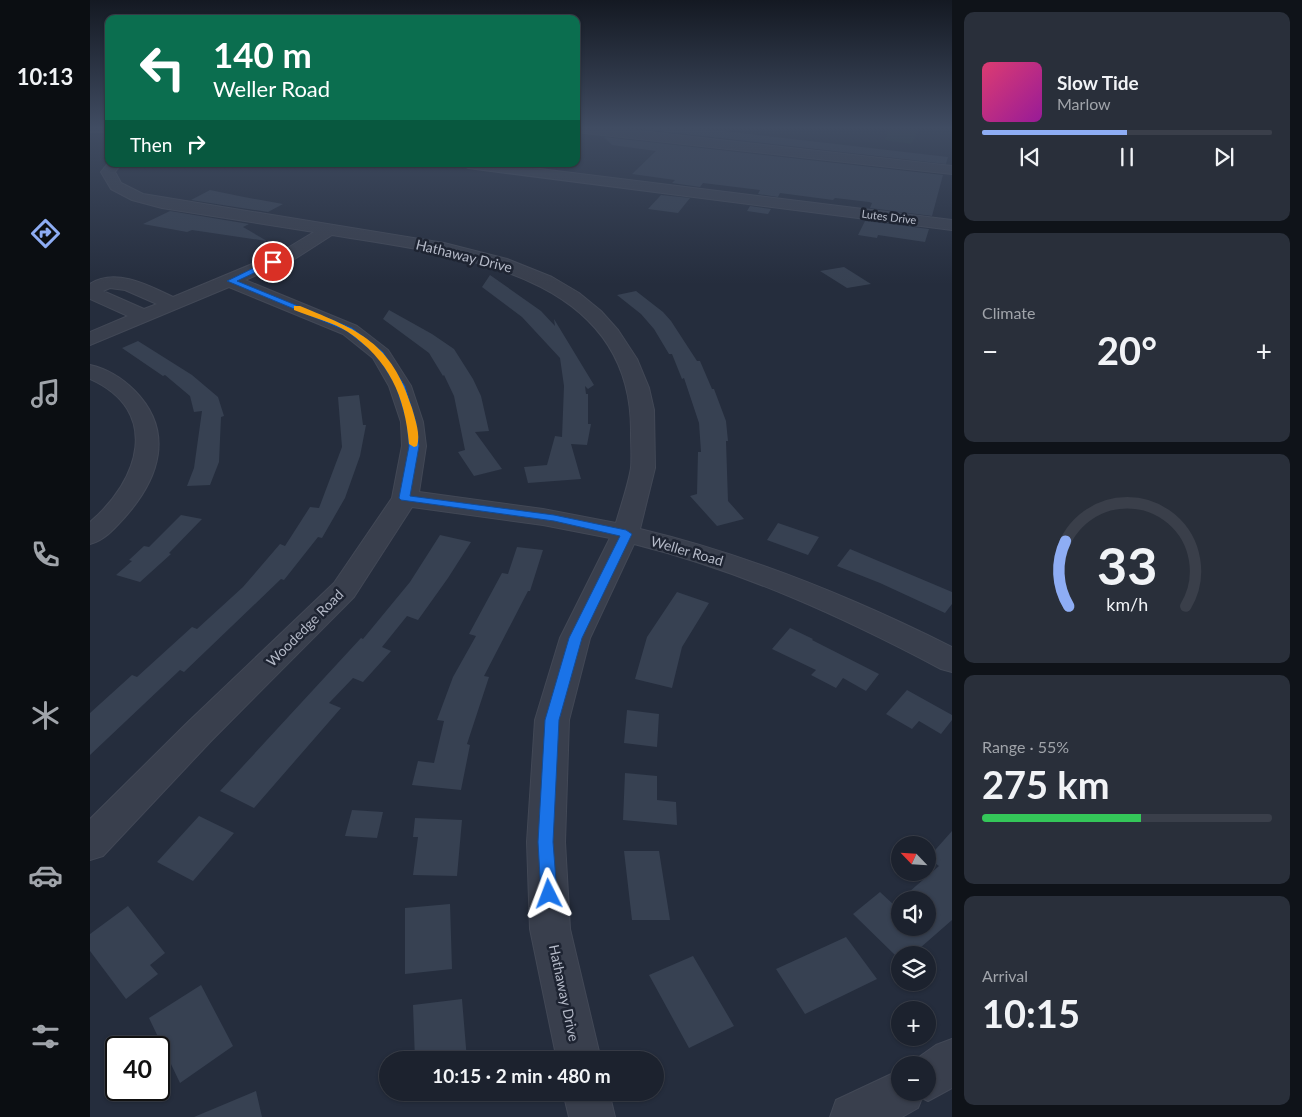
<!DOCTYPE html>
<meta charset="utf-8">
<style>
:root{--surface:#1c222e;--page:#292f3a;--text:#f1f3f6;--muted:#a0a4aa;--line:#3a3f4a;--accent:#8eadf4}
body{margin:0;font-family:Lato,sans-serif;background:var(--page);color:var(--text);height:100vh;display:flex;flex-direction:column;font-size:19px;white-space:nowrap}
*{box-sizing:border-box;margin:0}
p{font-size:16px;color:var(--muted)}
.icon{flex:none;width:28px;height:28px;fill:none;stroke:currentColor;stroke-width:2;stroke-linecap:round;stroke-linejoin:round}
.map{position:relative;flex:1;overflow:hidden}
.side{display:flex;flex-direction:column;gap:12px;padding:12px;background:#0f1319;width:350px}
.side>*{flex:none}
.top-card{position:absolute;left:15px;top:15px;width:475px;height:152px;border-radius:10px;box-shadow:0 1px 4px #0004,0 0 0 1px var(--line);background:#0b6e4f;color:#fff;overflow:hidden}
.needle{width:32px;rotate:295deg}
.buttons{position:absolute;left:801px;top:836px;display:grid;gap:10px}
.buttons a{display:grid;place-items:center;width:45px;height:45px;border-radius:50%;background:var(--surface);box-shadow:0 1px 4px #0004,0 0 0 1px var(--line);font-size:25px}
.speed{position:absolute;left:15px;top:1036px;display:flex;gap:10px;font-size:25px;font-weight:700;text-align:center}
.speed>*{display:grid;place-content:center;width:65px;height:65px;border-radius:50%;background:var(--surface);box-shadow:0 1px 4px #0004,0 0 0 1px var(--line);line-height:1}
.speed .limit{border:2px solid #111;border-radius:8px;background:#fff;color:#111}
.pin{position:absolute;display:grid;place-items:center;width:42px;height:42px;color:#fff;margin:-21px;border:2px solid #fff;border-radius:50%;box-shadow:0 1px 5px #0007}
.me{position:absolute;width:55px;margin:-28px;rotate:357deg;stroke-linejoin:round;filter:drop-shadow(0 0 4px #0008)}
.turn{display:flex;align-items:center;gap:18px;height:105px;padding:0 25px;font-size:22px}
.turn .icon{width:65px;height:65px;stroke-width:2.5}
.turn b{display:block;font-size:35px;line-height:42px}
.then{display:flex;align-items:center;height:48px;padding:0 25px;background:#0003;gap:10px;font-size:19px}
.big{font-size:38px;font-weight:700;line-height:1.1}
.side .tile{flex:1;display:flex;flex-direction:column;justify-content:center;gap:8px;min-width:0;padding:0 18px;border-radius:10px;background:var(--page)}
.side .dial{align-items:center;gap:0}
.dial svg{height:130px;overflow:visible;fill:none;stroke:var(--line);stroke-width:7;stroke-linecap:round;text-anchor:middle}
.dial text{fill:var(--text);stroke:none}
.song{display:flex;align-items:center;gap:15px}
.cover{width:60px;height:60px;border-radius:8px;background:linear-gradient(135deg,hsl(340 70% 55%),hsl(300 70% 35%))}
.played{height:5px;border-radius:2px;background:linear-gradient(90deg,var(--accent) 50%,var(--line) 50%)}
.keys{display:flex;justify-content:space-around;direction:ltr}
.heat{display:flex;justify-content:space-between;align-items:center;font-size:28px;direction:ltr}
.charge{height:8px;border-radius:4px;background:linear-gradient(90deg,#34c759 55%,var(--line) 0)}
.trip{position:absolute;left:289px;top:1051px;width:285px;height:50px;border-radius:25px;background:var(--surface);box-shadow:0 1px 4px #0004,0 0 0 1px var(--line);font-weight:700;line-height:50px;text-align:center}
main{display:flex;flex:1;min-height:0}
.dock{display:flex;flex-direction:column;width:90px;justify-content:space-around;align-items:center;background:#0b0e12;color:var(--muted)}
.dock .icon{width:35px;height:35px}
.dock .selected{color:var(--accent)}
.dock b{font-size:22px;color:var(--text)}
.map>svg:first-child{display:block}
</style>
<main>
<nav class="dock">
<b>10:13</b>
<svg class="icon selected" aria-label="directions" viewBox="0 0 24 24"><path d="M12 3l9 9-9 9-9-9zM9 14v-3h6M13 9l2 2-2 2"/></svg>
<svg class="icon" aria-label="music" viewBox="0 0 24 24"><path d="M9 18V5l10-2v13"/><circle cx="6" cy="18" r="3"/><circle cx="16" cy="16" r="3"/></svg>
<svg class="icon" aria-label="phone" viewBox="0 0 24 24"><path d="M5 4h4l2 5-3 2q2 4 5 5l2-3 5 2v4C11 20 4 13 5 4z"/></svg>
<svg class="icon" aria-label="climate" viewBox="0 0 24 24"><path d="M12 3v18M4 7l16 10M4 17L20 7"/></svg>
<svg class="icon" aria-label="car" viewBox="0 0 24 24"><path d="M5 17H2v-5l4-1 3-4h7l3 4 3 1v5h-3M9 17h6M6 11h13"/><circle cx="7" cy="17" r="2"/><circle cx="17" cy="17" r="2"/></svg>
<svg class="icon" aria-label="filters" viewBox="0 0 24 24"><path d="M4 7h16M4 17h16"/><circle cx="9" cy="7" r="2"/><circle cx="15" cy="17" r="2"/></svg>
</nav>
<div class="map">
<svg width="862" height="1117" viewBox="0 0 862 1117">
<rect width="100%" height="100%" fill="#252d3d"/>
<path fill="#27393e" d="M799,127H862V131L830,128L821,144L795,140Z"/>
<path fill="#374152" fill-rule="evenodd" d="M534,127H599L858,157L856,164Z
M514,137L853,175L842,216L780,208L782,203L779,202L745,198L743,200L690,193L688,197L668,194L670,190L613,183L610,187L582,183L585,180L542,174L566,151L522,145Z
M120,190L154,197L193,204L178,212L101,200Z
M571,195L600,198L588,213L558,209Z
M660,206L681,209L678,214L657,211Z
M80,211L159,224L153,227L177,241L102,230L97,232L53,224Z
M775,221L839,229L835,242L788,235L787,238L768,235Z
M754,267L781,284L757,288L730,271Z
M400,275L451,311L465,326L464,319L504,385L498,389L495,386L496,394H498V424H501L497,445L481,444L491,479L438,483L434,467L457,465L465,436L472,437L474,386L470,358L432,317L392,287Z
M546,291L573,312L581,321L607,361H610L622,389H624L636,421L638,441H636L638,501L654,519L627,526L600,496L607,494L608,452H611L609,423L594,378L592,379L582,354H579L564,329L551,314L527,295Z
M299,310L342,334L364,349L383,379L391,396L399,431L385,432L412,469L384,476L368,452L375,450L364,396L354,375L353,376L339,353L293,319Z
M48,341L102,375L128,397L134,416L131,417L129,462L120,485L97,486L104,468L112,411L104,412L100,396L75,375L73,376L32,348Z
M269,395L273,425H276L270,456L255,498L232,538L228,537L194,580L191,579L94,672L90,670L0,755V713L42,675L47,677L102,627L107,629L153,587L190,544L195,546L220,507L229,508L252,447L248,397Z
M91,515L112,519L79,553L81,554L50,582L26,575L42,561L39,560L54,546L59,547Z
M688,523L729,537L718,555L677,540Z
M350,535L381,542L358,578L328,620L317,616L292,647L301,651L273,682L263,678L239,703L251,708L164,808L130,791L271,638L273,639L320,582Z
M427,547L453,550L440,591H438L394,676L399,677L377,744L380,745L371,790L322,785L328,761L344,763L354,721L347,720L363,677L386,636L379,634L412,573L418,574Z
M760,549L862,592V604L855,613L790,583L747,566Z
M587,592L619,603L592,647L582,688L545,679L557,637Z
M700,628L723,639L722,640L789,674L776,691L753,678L746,688L721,675L726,670L682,649Z
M817,690L862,715V720L851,734L829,721L822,729L796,714Z
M537,710L569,714L567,747L534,743Z
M535,773L567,776V800L586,802L587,825L533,820Z
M262,810L293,812L287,838L255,836Z
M109,816L144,833L103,881L67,862Z
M325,818L372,820L367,876L323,875L328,837H323Z
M862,831V920L822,955H805L763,914L790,892L804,905L849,866L838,858ZM810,900H838V928H810Z
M534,851H569L580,920H542Z
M360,904L362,969L315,974V908Z
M38,906L75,953L60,965L68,974L36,999L0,951V934Z
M756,937L787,979L715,1014L686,969Z
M603,956L644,1026L599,1048L559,975Z
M111,985L143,1046L90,1083L59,1018Z
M372,999L377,1060H325L323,1005Z
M166,1091L172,1117H104Z"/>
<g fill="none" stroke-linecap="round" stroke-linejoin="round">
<defs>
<path id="minor" d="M0,127H19V132H0Z
M486,127H514L862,166V174L486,132Z
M19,162V164H31L25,172L31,183L53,194L354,243L417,259L462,277L489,293L511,311L528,330L547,359L559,388L564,410L565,468L550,529C659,555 762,597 862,647V672L851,669C753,617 652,571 544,544L500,638L479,720L475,842L480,929L511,1060H467L440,929L437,842L445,720L470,638L520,538L453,525L322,507L264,597L121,741L13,856L0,860V819L97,723L244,583L302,498L312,446L311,422L299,386L283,358L253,334L139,287L0,345V332L38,316L0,299V284C25,267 60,286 83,297L191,252L224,232L72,208L42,200L21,189L11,172ZM242,235C363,255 544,271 541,434C541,445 542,457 541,468C538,486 531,505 526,523L453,509L329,492L336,446L333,422L321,386L298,350L267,326L155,280L203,260ZM20,288L35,290L67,304L54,309L13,291Z
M371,164H409L862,220V230L378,168Z
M0,365C18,369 32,378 45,391C85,432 69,479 35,517C25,528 15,540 0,544V522C49,481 72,411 0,379Z
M862,1039V1088L838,1101L832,1098L828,1108L812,1117H740L746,1100L810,1070V1092H838V1065H821L822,1062L846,1045Z
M473,1092H519L525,1117H479Z"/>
</defs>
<use href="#minor" stroke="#424856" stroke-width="2"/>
<use href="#minor" fill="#393f4d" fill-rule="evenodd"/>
</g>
<linearGradient id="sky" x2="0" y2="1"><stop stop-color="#141922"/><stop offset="0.45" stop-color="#404c62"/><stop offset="1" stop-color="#404c62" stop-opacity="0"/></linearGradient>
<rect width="862" height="284" fill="url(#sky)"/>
<path fill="#1a73e8" stroke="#114b97" d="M180,260L187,262L147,281L262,328L293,352L315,386L326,422L329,446L320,496L464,515L536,530L542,534L492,638L469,720L463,842L467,894L464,900L459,902L453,900L451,894L448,842L455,720L479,638L530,536L464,521L311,500L309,498L319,446L317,422L306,386L287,355L257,331L137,281Z"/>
<path fill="#f59e0b" d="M204,306H210C270,331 301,342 322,408C325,419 331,435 327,446L324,447L319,444C315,396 299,360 258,332C243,322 221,317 204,310Z"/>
<g text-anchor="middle" stroke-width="5" stroke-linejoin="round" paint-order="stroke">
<g font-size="11" fill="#b5bac8" stroke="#1e2432">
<text transform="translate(799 217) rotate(7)" y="4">Lutes Drive</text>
</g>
<g font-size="14" fill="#b5bac8" stroke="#1e2432">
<text transform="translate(374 256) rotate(14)" y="5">Hathaway Drive</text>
<text transform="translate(597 551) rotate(16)" y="5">Weller Road</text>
<text transform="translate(215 628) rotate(-45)" y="5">Woodedge Road</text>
<text transform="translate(474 993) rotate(78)" y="5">Hathaway Drive</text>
</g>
</g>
</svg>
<div class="buttons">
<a><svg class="needle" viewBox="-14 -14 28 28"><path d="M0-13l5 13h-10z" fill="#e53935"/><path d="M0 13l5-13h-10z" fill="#a0a4aa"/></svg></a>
<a><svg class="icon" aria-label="sound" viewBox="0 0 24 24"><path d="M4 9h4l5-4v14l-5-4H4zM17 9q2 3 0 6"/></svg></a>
<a><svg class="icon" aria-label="layers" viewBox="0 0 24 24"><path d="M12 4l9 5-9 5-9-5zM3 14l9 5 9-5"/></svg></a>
<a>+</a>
<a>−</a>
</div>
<div class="speed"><div class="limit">40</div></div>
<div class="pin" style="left:183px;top:262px;background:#d93025"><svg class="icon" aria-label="arrive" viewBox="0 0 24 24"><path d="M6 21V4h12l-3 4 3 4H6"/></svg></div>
<svg class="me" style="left:459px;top:894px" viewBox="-20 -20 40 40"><path d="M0-17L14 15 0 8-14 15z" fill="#1a73e8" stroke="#fff" stroke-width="4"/></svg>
<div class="trip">10:15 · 2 min · 480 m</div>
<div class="top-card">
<div class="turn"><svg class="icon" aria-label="left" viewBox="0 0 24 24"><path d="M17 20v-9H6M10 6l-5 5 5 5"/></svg><div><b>140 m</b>Weller Road</div></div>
<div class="then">Then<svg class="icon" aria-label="right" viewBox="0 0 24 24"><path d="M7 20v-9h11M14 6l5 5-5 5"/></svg></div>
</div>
</div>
<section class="side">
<div class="tile">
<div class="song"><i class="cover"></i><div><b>Slow Tide</b><p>Marlow</p></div></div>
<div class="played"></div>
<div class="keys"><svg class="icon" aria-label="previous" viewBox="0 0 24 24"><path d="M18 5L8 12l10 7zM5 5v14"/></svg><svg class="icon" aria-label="pause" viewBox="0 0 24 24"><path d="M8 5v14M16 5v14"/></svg><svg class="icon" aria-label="next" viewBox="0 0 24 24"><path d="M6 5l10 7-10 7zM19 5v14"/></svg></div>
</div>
<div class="tile"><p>Climate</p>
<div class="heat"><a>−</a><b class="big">20°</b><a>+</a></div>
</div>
<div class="tile dial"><svg viewBox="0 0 100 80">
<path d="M14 69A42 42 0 1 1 86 69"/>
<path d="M14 69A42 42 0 0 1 12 29" stroke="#8eadf4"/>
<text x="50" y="56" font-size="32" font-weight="700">33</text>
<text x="50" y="72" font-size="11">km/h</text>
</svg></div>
<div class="tile"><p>Range · 55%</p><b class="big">275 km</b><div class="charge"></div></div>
<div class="tile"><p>Arrival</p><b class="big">10:15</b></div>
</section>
</main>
